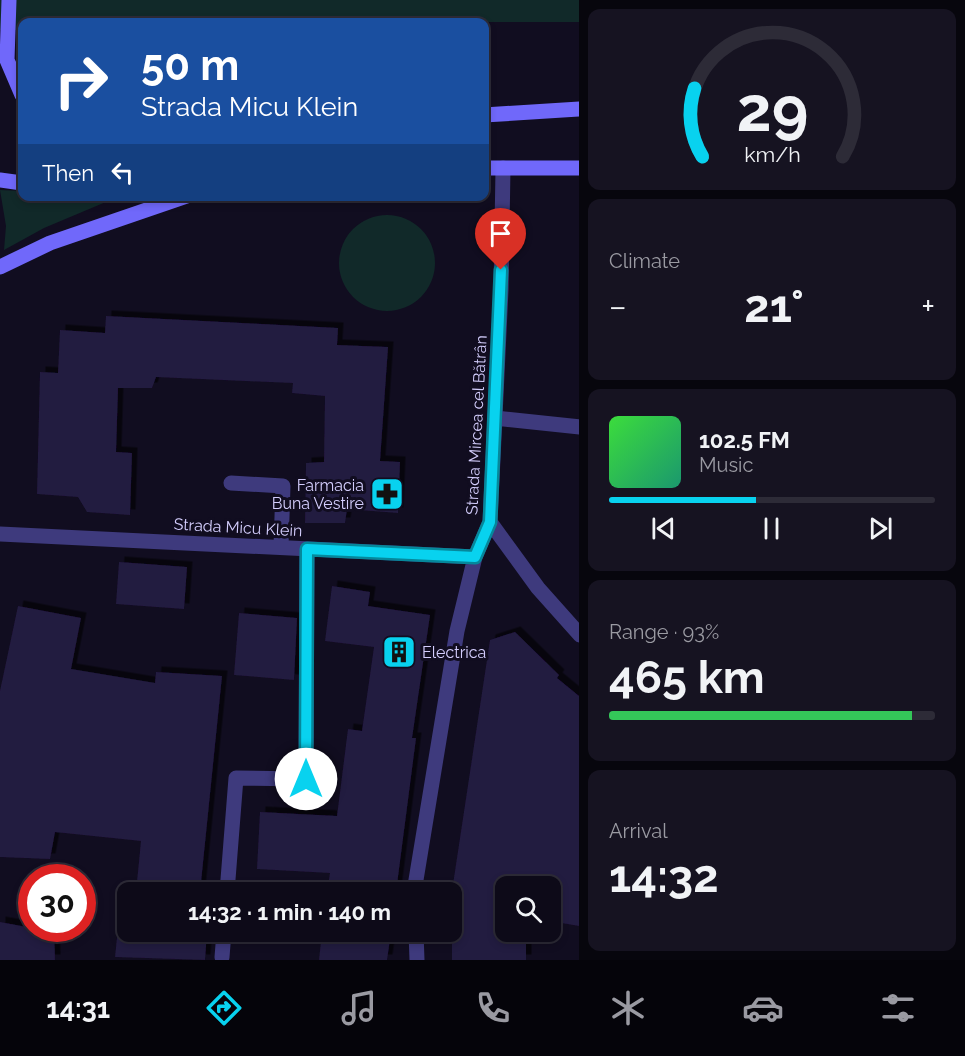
<!DOCTYPE html>
<meta charset="utf-8">
<style>
:root{--surface:#0d0a18;--page:#161321;--text:#f1f3f6;--muted:#9a9aa2;--line:#2d2b37;--accent:#08d2ef}
body{margin:0;font-family:Raleway,sans-serif;background:var(--page);color:var(--text);height:100vh;display:flex;flex-direction:column;font-size:22px;white-space:nowrap}
*{box-sizing:border-box;margin:0}
p{font-size:20px;color:var(--muted)}
.icon{flex:none;width:33px;height:33px;fill:none;stroke:currentColor;stroke-width:2;stroke-linecap:round;stroke-linejoin:round}
.map{position:relative;flex:1;overflow:hidden}
.sheet{display:flex;flex-direction:column;gap:9px;padding:9px;background:#07060d;width:386px}
.sheet>*{flex:none}
.guide{position:absolute;left:18px;top:18px;width:471px;height:183px;border-radius:12px;box-shadow:0 3px 9px #0003,0 0 0 2px var(--line);background:#1a4fa0;color:#fff;overflow:hidden}
.tools{position:absolute;left:495px;top:876px;display:grid;gap:12px}
.tools a{display:grid;place-items:center;width:66px;height:66px;border-radius:12px;background:var(--surface);box-shadow:0 3px 9px #0003,0 0 0 2px var(--line);font-size:30px}
.speed{position:absolute;left:18px;top:864px;display:flex;gap:12px;font-size:30px;font-weight:700;text-align:center}
.speed>*{display:grid;place-content:center;width:78px;height:78px;border-radius:50%;background:var(--surface);box-shadow:0 3px 9px #0003,0 0 0 2px var(--line);line-height:1}
.speed .limit{border:9px solid #d22;background:#fff;color:#111}
.pin{position:absolute;display:grid;place-items:center;width:51px;height:51px;color:#fff;margin:-62px -26px;border-radius:50% 50% 50% 0;rotate:-45deg;box-shadow:0 0 6px #0007}
.pin .icon{rotate:45deg}
.me{position:absolute;width:66px;margin:-33px;rotate:0deg;stroke-linejoin:round;filter:drop-shadow(0 0 4px #0008)}
.turn{display:flex;align-items:center;gap:21px;height:126px;padding:0 24px;font-size:27px}
.turn .icon{width:78px;height:78px;stroke-width:2.5}
.turn b{display:block;font-size:42px;line-height:51px}
.then{display:flex;align-items:center;height:57px;padding:0 24px;background:#0003;gap:12px;font-size:22px}
.big{font-size:45px;font-weight:700;line-height:1.1}
.sheet .widget{flex:1;display:flex;flex-direction:column;justify-content:center;gap:9px;min-width:0;padding:0 21px;border-radius:12px;background:var(--page)}
.sheet .dial{align-items:center;gap:0}
.dial svg{height:156px;overflow:visible;fill:none;stroke:var(--line);stroke-width:7;stroke-linecap:round;text-anchor:middle}
.dial text{fill:var(--text);stroke:none}
.song{display:flex;align-items:center;gap:18px}
.cover{width:72px;height:72px;border-radius:9px;background:linear-gradient(135deg,hsl(120 70% 55%),hsl(160 70% 35%))}
.played{height:6px;border-radius:3px;background:linear-gradient(90deg,var(--accent) 45%,var(--line) 45%)}
.keys{display:flex;justify-content:space-around;direction:ltr}
.heat{display:flex;justify-content:space-between;align-items:center;font-size:33px;direction:ltr}
.charge{height:9px;border-radius:4px;background:linear-gradient(90deg,#34c759 93%,var(--line) 0)}
.trip{position:absolute;left:117px;top:882px;width:345px;height:60px;border-radius:12px;background:var(--surface);box-shadow:0 3px 9px #0003,0 0 0 2px var(--line);font-weight:700;line-height:60px;text-align:center}
.tab-bar{display:flex;height:96px;justify-content:space-around;align-items:center;background:#05040a;color:var(--muted)}
.tab-bar .icon{width:42px;height:42px}
.tab-bar .on{color:var(--accent)}
.tab-bar b{font-size:27px;color:var(--text)}
main{display:flex;flex:1;min-height:0}
.map>svg:first-child{display:block}
</style>
<main>
<div class="map">
<svg width="580" height="960" viewBox="0 0 580 960">
<defs>
<filter id="shadow"><feDropShadow dx="5.5" dy="-5.5" stdDeviation="0" flood-color="#0009"/></filter>
</defs>
<rect width="100%" height="100%" fill="#110d20"/>
<path fill="#112929" d="M0,0H579L580,22H22V30H0Z
M0,190L22,191V196L113,199L44,228L4,250L6,226Z
M339 263a48 48 0 1 1 96 0a48 48 0 1 1-96 0Z"/>
<path fill="#231a40" filter="url(#shadow)" d="M106,316L338,328L337,345L388,347L380,461L400,462L398,513L347,509L345,523H305L306,463L324,462L325,396L292,393L293,383L156,377L152,388H118L116,452L132,453L130,515L87,512L78,497L37,494L40,372L58,373L60,330L105,333Z
M119,562L187,567L184,609L116,604Z
M332,586L370,592L368,606L430,615L412,738H416L396,892H327L330,873L257,869L260,812L337,816L348,729L362,731L374,647L325,641Z
M18,606L81,618L71,669L155,683L156,672L222,676L200,892H136L141,841L55,832L50,859L0,857V691Z
M239,613L297,618L294,680L234,675Z
M515,632L559,675L557,678L579,696V926L550,921V886H506V932H526V960H452V891L490,640Z
M119,918H128V932H207L205,960L115,957Z
M0,922L32,928H54L55,960H0Z
M322,932H391L387,960H319Z"/>
<g fill="none" stroke-linecap="round" stroke-linejoin="round">
<path stroke="#3e3a7d" stroke-width="15" d="M495,418L580,427
M231,483L283,486L281,547
M490,522L538,588L580,635
M0,534L475,557
M227,892L236,778L306,779L307,549
M414,892L457,631L475,557L490,522L501,290L503,168
M416,932L417,960
M222,957L224,932"/>
<path stroke="#7068fa" stroke-width="15" d="M9,0L7,60L22,95
M484,115L580,109
M484,168H580
M0,180L22,183
M0,267L50,243L187,196"/>
</g>
<g fill="none" stroke-linecap="round" stroke-linejoin="round">
<defs>
<path id="route" d="M306,779L307,549L475,557L490,522L501,270"/>
</defs>
<use href="#route" stroke="#05889b" stroke-width="15"/>
<use href="#route" stroke="#08d2ef" stroke-width="10"/>
</g>
<defs>
<symbol id="pharmacy-square" viewBox="-11 -11 22 22"><rect x="-9" y="-9" width="18" height="18" rx="4" fill="#08d2ef" stroke="#110d20"/><path d="M-2-6h4v4h4v4h-4v4h-4v-4h-4v-4h4Z" fill="#111"/></symbol>
<symbol id="building-square" viewBox="-11 -11 22 22"><rect x="-9" y="-9" width="18" height="18" rx="4" fill="#08d2ef" stroke="#110d20"/><path d="M-4-6H4V6H1V3H-1V6H-4ZM-2.5-4.3h1.7v1.8h-1.7ZM.8-4.3h1.7v1.8H.8ZM-2.5-1h1.7V.8h-1.7ZM.8-1h1.7V.8H.8Z" fill="#111"/></symbol>
</defs>
<g fill-rule="evenodd">
<use href="#pharmacy-square" x="368" y="475" width="38" height="38"/>
<use href="#building-square" x="380" y="633" width="38" height="38"/>
</g>
<g text-anchor="middle" stroke-width="6" stroke-linejoin="round" paint-order="stroke">
<g font-size="16" fill="#d4cefd" stroke="#110d20">
<text transform="translate(476 425) rotate(-87)" y="6">Strada Mircea cel Bătrân</text>
<text transform="translate(238 527) rotate(3)" y="6">Strada Micu Klein</text>
</g>
<g font-size="16" fill="#d4cefd" stroke="#110d20" text-anchor="end">
<text x="364" y="491">Farmacia<tspan x="364" dy="18">Buna Vestire</tspan></text>
<text x="422" y="658" text-anchor="start">Electrica</text>
</g>
</g>
</svg>
<div class="tools">
<a><svg class="icon" aria-label="search" viewBox="0 0 24 24"><circle cx="10" cy="10" r="6"/><path d="M15 15l6 6"/></svg></a>
</div>
<div class="speed"><div class="limit">30</div></div>
<div class="pin" style="left:501px;top:270px;background:#d93025"><svg class="icon" aria-label="arrive" viewBox="0 0 24 24"><path d="M6 21V4h12l-3 4 3 4H6"/></svg></div>
<svg class="me" style="left:306px;top:779px" viewBox="-20 -20 40 40"><circle r="19" fill="#fff"/><path d="M0-13L10 11 0 6-10 11z" fill="#08d2ef"/></svg>
<div class="trip">14:32 · 1 min · 140 m</div>
<div class="guide">
<div class="turn"><svg class="icon" aria-label="right" viewBox="0 0 24 24"><path d="M7 20v-9h11M14 6l5 5-5 5"/></svg><div><b>50 m</b>Strada Micu Klein</div></div>
<div class="then">Then<svg class="icon" aria-label="left" viewBox="0 0 24 24"><path d="M17 20v-9H6M10 6l-5 5 5 5"/></svg></div>
</div>
</div>
<section class="sheet">
<div class="widget dial"><svg viewBox="0 0 100 80">
<path d="M14 69A42 42 0 1 1 86 69"/>
<path d="M14 69A42 42 0 0 1 10 34" stroke="#08d2ef"/>
<text x="50" y="56" font-size="32" font-weight="700">29</text>
<text x="50" y="72" font-size="11">km/h</text>
</svg></div>
<div class="widget"><p>Climate</p>
<div class="heat"><a>−</a><b class="big">21°</b><a>+</a></div>
</div>
<div class="widget">
<div class="song"><i class="cover"></i><div><b>102.5 FM</b><p>Music</p></div></div>
<div class="played"></div>
<div class="keys"><svg class="icon" aria-label="previous" viewBox="0 0 24 24"><path d="M18 5L8 12l10 7zM5 5v14"/></svg><svg class="icon" aria-label="pause" viewBox="0 0 24 24"><path d="M8 5v14M16 5v14"/></svg><svg class="icon" aria-label="next" viewBox="0 0 24 24"><path d="M6 5l10 7-10 7zM19 5v14"/></svg></div>
</div>
<div class="widget"><p>Range · 93%</p><b class="big">465 km</b><div class="charge"></div></div>
<div class="widget"><p>Arrival</p><b class="big">14:32</b></div>
</section>
</main>
<nav class="tab-bar">
<b>14:31</b>
<svg class="icon on" aria-label="directions" viewBox="0 0 24 24"><path d="M12 3l9 9-9 9-9-9zM9 14v-3h6M13 9l2 2-2 2"/></svg>
<svg class="icon" aria-label="music" viewBox="0 0 24 24"><path d="M9 18V5l10-2v13"/><circle cx="6" cy="18" r="3"/><circle cx="16" cy="16" r="3"/></svg>
<svg class="icon" aria-label="phone" viewBox="0 0 24 24"><path d="M5 4h4l2 5-3 2q2 4 5 5l2-3 5 2v4C11 20 4 13 5 4z"/></svg>
<svg class="icon" aria-label="climate" viewBox="0 0 24 24"><path d="M12 3v18M4 7l16 10M4 17L20 7"/></svg>
<svg class="icon" aria-label="car" viewBox="0 0 24 24"><path d="M5 17H2v-5l4-1 3-4h7l3 4 3 1v5h-3M9 17h6M6 11h13"/><circle cx="7" cy="17" r="2"/><circle cx="17" cy="17" r="2"/></svg>
<svg class="icon" aria-label="filters" viewBox="0 0 24 24"><path d="M4 7h16M4 17h16"/><circle cx="9" cy="7" r="2"/><circle cx="15" cy="17" r="2"/></svg>
</nav>
